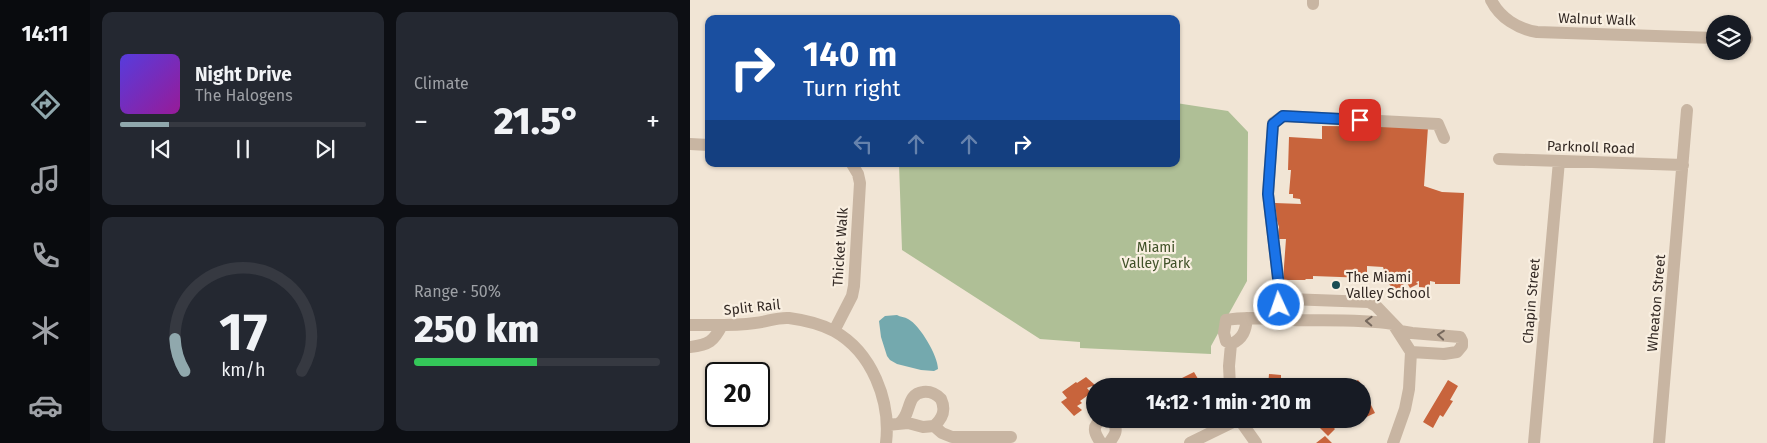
<!DOCTYPE html>
<meta charset="utf-8">
<style>
:root{--surface:#171b24;--page:#242831;--text:#f1f3f6;--muted:#9ea1a6;--line:#363941;--accent:#90a8ad}
body{margin:0;font-family:"Fira Sans",sans-serif;background:var(--page);color:var(--text);height:100vh;display:flex;flex-direction:column;font-size:19px;white-space:nowrap}
*{box-sizing:border-box;margin:0}
p{font-size:16px;color:var(--muted)}
.icon{flex:none;width:28px;height:28px;fill:none;stroke:currentColor;stroke-width:2;stroke-linecap:round;stroke-linejoin:round}
.map{position:relative;flex:1;overflow:hidden}
.details{display:flex;flex-direction:column;gap:12px;padding:12px;background:#0d0f14;width:600px}
.details>*{flex:none}
.guide{position:absolute;left:15px;top:15px;width:475px;height:152px;border-radius:10px;box-shadow:0 1px 4px #0004;background:#1a4fa0;color:#fff;overflow:hidden}
.buttons{position:absolute;left:1016px;top:15px;display:grid;gap:10px}
.buttons a{display:grid;place-items:center;width:45px;height:45px;border-radius:50%;background:var(--surface);box-shadow:0 1px 4px #0004;font-size:25px}
.speed{position:absolute;left:15px;top:362px;display:flex;gap:10px;font-size:25px;font-weight:700;text-align:center}
.speed>*{display:grid;place-content:center;width:65px;height:65px;border-radius:50%;background:var(--surface);box-shadow:0 1px 4px #0004;line-height:1}
.speed .limit{border:2px solid #111;border-radius:8px;background:#fff;color:#111}
.pin{position:absolute;display:grid;place-items:center;width:42px;height:42px;color:#fff;margin:-21px;border-radius:10px;box-shadow:0 2px 8px #0006}
.me{position:absolute;width:55px;margin:-28px;rotate:357deg;stroke-linejoin:round;filter:drop-shadow(0 0 4px #0008)}
.turn{display:flex;align-items:center;gap:18px;height:105px;padding:0 15px;font-size:22px}
.turn .icon{width:65px;height:65px;stroke-width:2.5}
.turn b{display:block;font-size:35px;line-height:42px}
.lanes{display:flex;align-items:center;height:48px;padding:0 15px;background:#0003;justify-content:center;gap:25px;direction:ltr}
.lanes .off{opacity:.35}
.big{font-size:38px;font-weight:800;line-height:1.1}
.details .tile{flex:1;display:flex;flex-direction:column;justify-content:center;gap:8px;min-width:0;padding:0 18px;border-radius:10px;background:var(--page)}
.details .dial{align-items:center;gap:0}
.dial svg{height:130px;overflow:visible;fill:none;stroke:var(--line);stroke-width:7;stroke-linecap:round;text-anchor:middle}
.dial text{fill:var(--text);stroke:none}
.song{display:flex;align-items:center;gap:15px}
.cover{width:60px;height:60px;border-radius:8px;background:linear-gradient(135deg,hsl(250 70% 55%),hsl(300 70% 35%))}
.played{height:5px;border-radius:2px;background:linear-gradient(90deg,var(--accent) 20%,var(--line) 20%)}
.keys{display:flex;justify-content:space-around;direction:ltr}
.heat{display:flex;justify-content:space-between;align-items:center;font-size:28px;direction:ltr}
.charge{height:8px;border-radius:4px;background:linear-gradient(90deg,#34c759 50%,var(--line) 0)}
.details .tiles{flex:1;display:grid;gap:12px;grid-template-columns:repeat(2,1fr)}
.trip{position:absolute;left:396px;top:378px;width:285px;height:50px;border-radius:25px;background:var(--surface);box-shadow:0 1px 4px #0004;font-weight:800;line-height:50px;text-align:center}
main{display:flex;flex:1;min-height:0}
.dock{display:flex;flex-direction:column;width:90px;justify-content:space-around;align-items:center;background:#090b0e;color:var(--muted)}
.dock .icon{width:35px;height:35px}
.dock .selected{color:var(--accent)}
.dock b{font-size:22px;color:var(--text)}
.map>svg:first-child{display:block}
</style>
<main>
<nav class="dock">
<b>14:11</b>
<svg class="icon selected" aria-label="directions" viewBox="0 0 24 24"><path d="M12 3l9 9-9 9-9-9zM9 14v-3h6M13 9l2 2-2 2"/></svg>
<svg class="icon" aria-label="music" viewBox="0 0 24 24"><path d="M9 18V5l10-2v13"/><circle cx="6" cy="18" r="3"/><circle cx="16" cy="16" r="3"/></svg>
<svg class="icon" aria-label="phone" viewBox="0 0 24 24"><path d="M5 4h4l2 5-3 2q2 4 5 5l2-3 5 2v4C11 20 4 13 5 4z"/></svg>
<svg class="icon" aria-label="climate" viewBox="0 0 24 24"><path d="M12 3v18M4 7l16 10M4 17L20 7"/></svg>
<svg class="icon" aria-label="car" viewBox="0 0 24 24"><path d="M5 17H2v-5l4-1 3-4h7l3 4 3 1v5h-3M9 17h6M6 11h13"/><circle cx="7" cy="17" r="2"/><circle cx="17" cy="17" r="2"/></svg>
</nav>
<section class="details">
<div class="tiles">
<div class="tile">
<div class="song"><i class="cover"></i><div><b>Night Drive</b><p>The Halogens</p></div></div>
<div class="played"></div>
<div class="keys"><svg class="icon" aria-label="previous" viewBox="0 0 24 24"><path d="M18 5L8 12l10 7zM5 5v14"/></svg><svg class="icon" aria-label="pause" viewBox="0 0 24 24"><path d="M8 5v14M16 5v14"/></svg><svg class="icon" aria-label="next" viewBox="0 0 24 24"><path d="M6 5l10 7-10 7zM19 5v14"/></svg></div>
</div>
<div class="tile"><p>Climate</p>
<div class="heat"><a>−</a><b class="big">21.5°</b><a>+</a></div>
</div>
<div class="tile dial"><svg viewBox="0 0 100 80">
<path d="M14 69A42 42 0 1 1 86 69"/>
<path d="M14 69A42 42 0 0 1 8 49" stroke="#90a8ad"/>
<text x="50" y="56" font-size="32" font-weight="700">17</text>
<text x="50" y="72" font-size="11">km/h</text>
</svg></div>
<div class="tile"><p>Range · 50%</p><b class="big">250 km</b><div class="charge"></div></div>
</div>
</section>
<div class="map">
<svg width="1077" height="443" viewBox="0 0 1077 443">
<rect width="100%" height="100%" fill="#f1e5d5"/>
<path fill="#afbf96" d="M486,103L538,111L558,132L557,281L521,346V354L390,348V342L350,339L212,250L209,164H486Z"/>
<path fill="#74a9ae" d="M207,315C210,317 215,317 218,319C230,325 248,356 248,369L244,371L231,370L207,364L200,360L197,356L191,337L189,321L195,316Z"/>
<path fill="#c8643c" d="M632,126L738,127L734,186L752,192L774,193L770,284H745V282L740,281V288L729,287V281L726,282L728,284L720,288L716,281L712,282L717,291L706,295L698,282L693,267L677,266V278L623,276V279H616L615,280H593L596,239H587L589,227L585,215V203L611,204L610,199L603,198V194H599L601,170H598L599,137L632,139Z
M504,372L511,384L508,386H481L480,384Z
M579,374L591,375V386H578Z
M396,377L405,385L397,388L401,393L390,401L392,403L387,406L392,410L384,416L371,402L377,398L372,392L386,382L387,383Z
M668,380L677,391L675,393L685,413L672,419V386H656Z
M758,380L768,386L760,400L763,401L753,417L750,415L743,428L733,422Z
M443,419H460L461,425H445Z
M638,419H650L647,423Z
M637,421L645,429L638,436L630,428Z
M635,436L642,443H626Z"/>
<g fill="none" stroke-linecap="round" stroke-linejoin="round">
<path stroke="#c8b5a2" stroke-width="12" d="M623,0V4
M801,0C810,18 828,29 847,32L1025,38
M1052,39H1057
M0,144L19,145
M809,159L993,165
M587,311L598,299L679,302L686,306L710,331L722,333L770,337L772,341V346L767,352L754,354L721,352
M580,318L589,305L590,295L578,194L583,123L593,116L748,124L754,138
M0,325C22,325 44,326 65,323C77,322 87,317 99,318C114,320 131,324 144,331C182,352 201,401 196,443
M144,331L162,296L164,286L170,183L168,174L162,164
M541,344L536,341L534,333L536,320C557,316 580,319 602,320C635,321 669,319 703,324L721,352L719,389L715,409L703,443
M541,344C553,339 556,330 557,318
M0,347C19,345 24,341 32,325
M540,386L539,366L541,344
M208,424C222,417 215,394 233,392C240,391 246,394 251,399C256,410 253,418 244,426
M197,425L218,423L233,427L244,426L252,433L262,437H321
M411,443C404,433 401,425 413,419L422,421C429,430 425,435 419,443
M500,443L549,419L566,443
M844,443L869,161
M969,443L997,110"/>
</g>
<defs><path id="oneway-chevron" d="M-2-3.5L2.5 0L-2 3.5" fill="none" stroke-width="1.6" stroke-linecap="round" stroke-linejoin="round" transform="scale(1.25)"/></defs>
<g stroke="#76685d">
<use href="#oneway-chevron" transform="translate(679 321) rotate(-178)"/>
<use href="#oneway-chevron" transform="translate(751 335) rotate(-175)"/>
</g>
<g fill="none" stroke-linecap="round" stroke-linejoin="round">
<defs>
<path id="route" d="M589,305L590,295L578,194L583,124L593,116L670,120"/>
</defs>
<use href="#route" stroke="#114b97" stroke-width="12"/>
<use href="#route" stroke="#1a73e8" stroke-width="9"/>
</g>
<circle fill="#1a4d54" stroke="#f9efe1" stroke-width="2" cx="646" cy="285" r="5"/>
<g text-anchor="middle" stroke-width="4.5" stroke-linejoin="round" paint-order="stroke">
<g font-size="14" fill="#332924" stroke="#f9efe1">
<text transform="translate(907 19) rotate(2)" y="5">Walnut Walk</text>
<text transform="translate(901 147) rotate(2)" y="5">Parknoll Road</text>
<text transform="translate(150 247) rotate(-86)" y="5">Thicket Walk</text>
<text transform="translate(841 301) rotate(-85)" y="5">Chapin Street</text>
<text transform="translate(966 303) rotate(-85)" y="5">Wheaton Street</text>
<text transform="translate(62 307) rotate(-6)" y="5">Split Rail</text>
</g>
<g font-size="14" fill="#405128" stroke="#f9efe1">
<text x="466" y="252">Miami<tspan x="466" dy="16">Valley Park</tspan></text>
</g>
<g font-size="14" fill="#332924" stroke="#f9efe1" text-anchor="start">
<text x="656" y="282">The Miami<tspan x="656" dy="16">Valley School</tspan></text>
</g>
</g>
</svg>
<div class="buttons">
<a><svg class="icon" aria-label="layers" viewBox="0 0 24 24"><path d="M12 4l9 5-9 5-9-5zM3 14l9 5 9-5"/></svg></a>
</div>
<div class="speed"><div class="limit">20</div></div>
<div class="pin" style="left:670px;top:120px;background:#d93025"><svg class="icon" aria-label="arrive" viewBox="0 0 24 24"><path d="M6 21V4h12l-3 4 3 4H6"/></svg></div>
<svg class="me" style="left:589px;top:305px" viewBox="-20 -20 40 40"><circle r="17" fill="#1a73e8" stroke="#fff" stroke-width="3"/><path d="M0-11L8 9 0 5-8 9z" fill="#fff"/></svg>
<div class="trip">14:12 · 1 min · 210 m</div>
<div class="guide">
<div class="turn"><svg class="icon" aria-label="right" viewBox="0 0 24 24"><path d="M7 20v-9h11M14 6l5 5-5 5"/></svg><div><b>140 m</b>Turn right</div></div>
<div class="lanes"><svg class="icon off" aria-label="left" viewBox="0 0 24 24"><path d="M17 20v-9H6M10 6l-5 5 5 5"/></svg><svg class="icon off" aria-label="ahead" viewBox="0 0 24 24"><path d="M12 20V5M6 11l6-6 6 6"/></svg><svg class="icon off" aria-label="ahead" viewBox="0 0 24 24"><path d="M12 20V5M6 11l6-6 6 6"/></svg><svg class="icon" aria-label="right" viewBox="0 0 24 24"><path d="M7 20v-9h11M14 6l5 5-5 5"/></svg></div>
</div>
</div>
</main>
